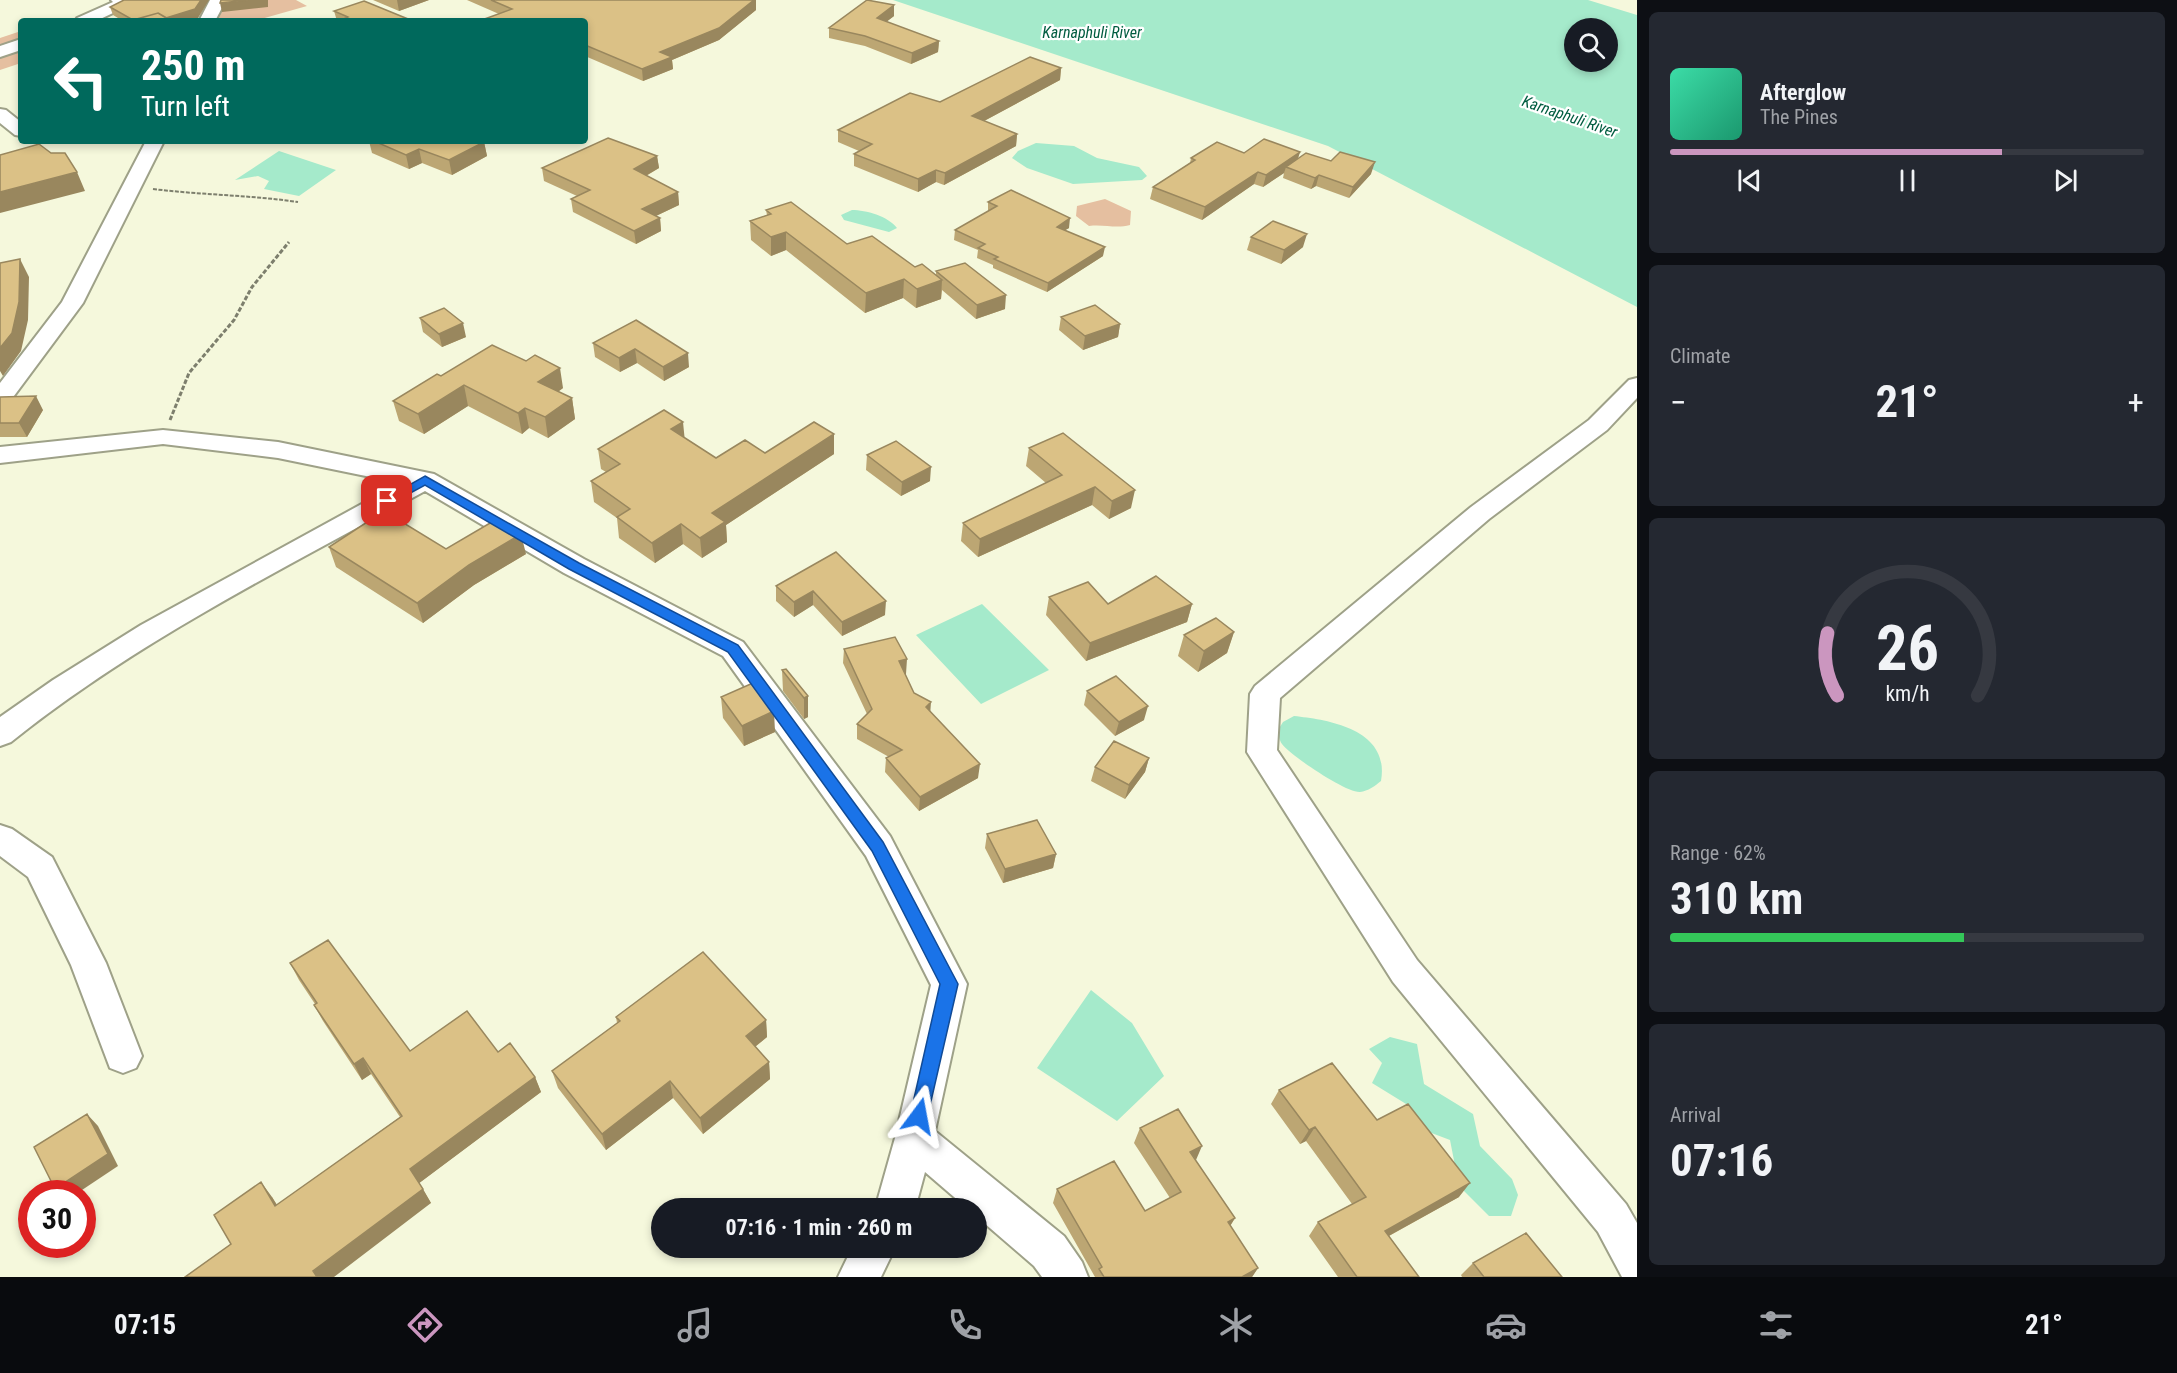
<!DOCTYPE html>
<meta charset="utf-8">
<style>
:root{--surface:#171b24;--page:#242831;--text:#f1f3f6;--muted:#9ea1a6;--line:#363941;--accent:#cb96bf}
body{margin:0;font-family:"Roboto Condensed",sans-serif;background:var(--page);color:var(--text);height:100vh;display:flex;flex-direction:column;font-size:22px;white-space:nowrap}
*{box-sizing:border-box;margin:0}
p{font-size:20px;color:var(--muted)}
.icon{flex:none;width:33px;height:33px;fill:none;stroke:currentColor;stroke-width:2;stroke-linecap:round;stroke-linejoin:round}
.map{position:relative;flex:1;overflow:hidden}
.drawer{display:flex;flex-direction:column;gap:12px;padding:12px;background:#0d0f14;width:540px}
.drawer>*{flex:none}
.top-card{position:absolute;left:18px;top:18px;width:570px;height:126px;border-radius:6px;box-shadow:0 3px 9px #0003;background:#00695c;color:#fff;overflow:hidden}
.fabs{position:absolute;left:1564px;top:18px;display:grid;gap:12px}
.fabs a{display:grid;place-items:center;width:54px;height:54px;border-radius:50%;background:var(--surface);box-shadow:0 3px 9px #0003;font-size:30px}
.speed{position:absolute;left:18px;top:1180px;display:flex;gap:12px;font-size:30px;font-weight:700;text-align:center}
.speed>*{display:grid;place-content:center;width:78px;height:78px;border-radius:50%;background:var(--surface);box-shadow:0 3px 9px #0003;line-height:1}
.speed .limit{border:9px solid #d22;background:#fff;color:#111}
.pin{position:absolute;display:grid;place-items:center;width:51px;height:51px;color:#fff;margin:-26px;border-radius:12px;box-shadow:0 3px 9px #0006}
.me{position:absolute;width:66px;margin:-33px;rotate:13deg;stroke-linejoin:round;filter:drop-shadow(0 0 4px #0008)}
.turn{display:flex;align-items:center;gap:21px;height:126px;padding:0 24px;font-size:27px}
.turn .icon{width:78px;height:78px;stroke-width:2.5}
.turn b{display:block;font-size:42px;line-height:51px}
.big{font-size:45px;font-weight:700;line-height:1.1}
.drawer .widget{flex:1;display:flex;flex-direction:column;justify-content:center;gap:9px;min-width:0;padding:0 21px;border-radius:9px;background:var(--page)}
.drawer .dial{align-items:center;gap:0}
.dial svg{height:156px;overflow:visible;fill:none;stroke:var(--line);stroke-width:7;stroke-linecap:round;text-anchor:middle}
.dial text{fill:var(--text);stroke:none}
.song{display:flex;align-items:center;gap:18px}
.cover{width:72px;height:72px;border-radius:9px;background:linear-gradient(135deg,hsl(160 70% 55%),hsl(160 70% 35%))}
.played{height:6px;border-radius:3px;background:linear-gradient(90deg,var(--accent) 70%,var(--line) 70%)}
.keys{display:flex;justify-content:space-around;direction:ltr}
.heat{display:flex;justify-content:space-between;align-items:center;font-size:33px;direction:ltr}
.charge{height:9px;border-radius:4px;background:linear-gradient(90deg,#34c759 62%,var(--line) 0)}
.trip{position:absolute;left:651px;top:1198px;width:336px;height:60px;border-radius:30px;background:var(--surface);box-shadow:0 3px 9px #0003;font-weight:700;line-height:60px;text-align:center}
.tab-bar{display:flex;height:96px;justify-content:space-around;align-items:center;background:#090b0e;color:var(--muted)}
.tab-bar .icon{width:42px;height:42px}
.tab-bar .selected{color:var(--accent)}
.tab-bar b{font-size:27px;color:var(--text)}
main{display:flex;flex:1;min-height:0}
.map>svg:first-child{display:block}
</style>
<main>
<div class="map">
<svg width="1637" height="1277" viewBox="0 0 1637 1277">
<rect width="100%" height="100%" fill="#f5f8dc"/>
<path fill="#e5bfa0" d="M256,0H296L307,6L254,21H207L214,7Z
M21,31V63L0,70V38Z
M1105,199L1131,211L1130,225C1116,229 1104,224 1089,226L1076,216L1077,206Z"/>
<path fill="#a5eacb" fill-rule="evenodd" d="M893,0H1588L1637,15V307L1328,146ZM1575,28H1608V62H1575Z
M1036,143L1074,146L1097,158L1139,167L1147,176L1142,180L1073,184L1027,168L1012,158L1018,151Z
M279,151L336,170L299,196L264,189L269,181L258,176L235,180Z
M852,210C866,210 888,216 897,228L889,232L844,220L841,215Z
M982,604L1049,670L981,704L916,635Z
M1294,716C1331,720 1390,730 1381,781C1375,786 1368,791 1360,792C1346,793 1290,755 1282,744C1279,740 1279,735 1278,730L1283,722Z
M1091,990L1132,1023L1164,1076L1117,1121L1037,1068Z
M1390,1037L1417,1044L1424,1084L1473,1114L1480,1146L1512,1179L1518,1195L1511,1216H1489L1459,1186L1450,1140L1413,1126L1411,1107L1372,1083L1382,1063L1369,1049Z"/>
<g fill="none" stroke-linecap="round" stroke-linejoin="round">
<defs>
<path id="minor" d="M111,0H129L131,3L128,6L96,21H75L77,18L113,2Z
M210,0H226L215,21H199Z
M21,39V50L0,57V46Z
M0,109L6,110L21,122V136L15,135L0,123Z
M146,141H164L83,303L8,404L0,406V383L62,302Z
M1637,378V398L1607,430L1489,519L1280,698L1277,750L1417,960L1626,1204L1637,1223V1277H1622L1598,1232L1393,982L1247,752L1250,694L1255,686L1471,507L1589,420L1629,380Z
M163,430L278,442L434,474L584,559L743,642L890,836L967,984L935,1131L1064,1236L1082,1262L1088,1277H1042L1034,1266L976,1216V1209H968L925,1172L915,1209H875L895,1138L931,985L866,856L723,656L564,573L425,491C284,568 137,641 11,742L0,746V717L53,680L141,625L400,483L278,458L163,444L0,463V447Z
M0,825L12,829L52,857L106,963L142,1056L136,1068L123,1073L110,1068L71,965L28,877L0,856Z
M852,1248H895L881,1277H838Z"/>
</defs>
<use href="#minor" stroke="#9ea188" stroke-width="4"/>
<path stroke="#7d7f6d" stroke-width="2" stroke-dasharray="4 1.5" stroke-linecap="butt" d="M153,189C201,195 250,195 298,202"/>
<path stroke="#7d7f6d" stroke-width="3" stroke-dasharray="4.5 2" stroke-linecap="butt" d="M170,420L189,373L234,320L252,287L289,242"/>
<use href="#minor" fill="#fff" fill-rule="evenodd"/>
</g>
<path fill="#bca673" d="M373,0H429L399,11Z
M467,0H756V10L719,40L672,60L673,69L643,81L585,56V21L499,14Z
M894,5V16L886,22L939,41L938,52L911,64L865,46L829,38V28Z
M110,7L198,18L187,21H123L113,15Z
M334,11L413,21H337Z
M1061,68L1060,80L984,121L1017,134L1016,146L944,185L936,182L918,192L854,166V154L859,151L838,142V130Z
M369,141H483L484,142L487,156L452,175L422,163L409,169L372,153Z
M1300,152L1298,158L1331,161L1371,174L1349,198L1316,186L1311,189L1283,178L1284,173L1263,187L1254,184L1202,220L1150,199L1153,187L1190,163L1191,158L1244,153Z
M657,156L659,168L646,176L678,192L679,205L656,216L660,218L661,231L636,244L573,212L571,199L577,196L544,181L542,168Z
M988,202L1069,228L1065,230L1103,256L1047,292L993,268V265L977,258L978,250L954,240L955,230L988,212Z
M766,210L847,244L915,267L936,275V271L1005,309L976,319L942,290L941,299L916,308L903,298L865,313L786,250L771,256L751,240L750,221L767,215Z
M1251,237L1303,247L1281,264L1247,250Z
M1061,317L1120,324L1118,337L1083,350L1059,330Z
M420,318L466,337L442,347L423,332Z
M636,320L689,367L664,381L637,363L620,372L595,357L593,343Z
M441,376L563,388L558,392L572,398L575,419L548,438L529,428L522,434L468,406L424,434L399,421L393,401Z
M0,397L43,410L27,437H0Z
M685,438L716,458L765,453L834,454L726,525L727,542L702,558L683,544L655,563L619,538L617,518L594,502L591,481L606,472L601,469L598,449Z
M1029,448L1131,508L1109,519L1092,505L978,557L961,541L963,523L1046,483L1026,466Z
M867,455L930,481L901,496L866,470Z
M329,547L446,549L526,554L474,585L423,623L336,567Z
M836,552L885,615L842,636L813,605L794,617L776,601V586Z
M1049,597L1108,604H1192L1187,622L1086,661L1046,615Z
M1234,632L1227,653L1198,672L1178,656L1184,635Z
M844,649L906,674H905L914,693L930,711L978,778L919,811L885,772L886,758L889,757L857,739V724L867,714L843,663Z
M782,670L808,696V717L804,719L783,691Z
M1087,691L1144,720L1115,736L1084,705Z
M721,697L775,732L744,746L723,718Z
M1149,758L1145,772L1125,799L1091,781L1095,767Z
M987,834L1056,854L1053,868L1003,883L985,848Z
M290,963L410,1051L498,1052L535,1077L541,1092L419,1183L431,1203L231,1244L272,1197L277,1205L400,1117L371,1074L362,1080L323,1021L314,1005L315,1004L299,980Z
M616,1017L766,1020L767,1037L755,1047L769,1062L770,1079L703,1134L673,1098L606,1150L558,1088L552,1071L617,1023Z
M1279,1090L1377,1120L1459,1197L1389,1236L1419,1277H1338L1309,1236L1318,1222L1352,1204L1306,1141L1300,1144L1271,1104Z
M1140,1128L1195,1160L1235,1218L1230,1226L1258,1268L1252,1277H1095L1053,1203L1057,1189L1145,1211L1170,1198L1134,1143Z
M1473,1263L1562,1277H1462L1461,1275Z"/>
<path fill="#99875e" d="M201,0H209L198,18L187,21H156Z
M248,0H268V7L222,12L220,3Z
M397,0H429L399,11Z
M754,0H756V10L719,40L672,60L673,69L643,81L642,69L660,52Z
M894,5V16L877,29V18Z
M939,41L938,52L911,64L912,53Z
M1061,68L1060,80L971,128L972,116Z
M1017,134L1016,146L944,185L945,173Z
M484,142L487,156L452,175L449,160Z
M419,149L422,163L409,169L406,155Z
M1300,152L1296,164L1286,167L1284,173L1263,187L1266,175Z
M657,156L659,168L635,182L634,169Z
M1375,162L1371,174L1349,198L1353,187Z
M936,170V182L918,192V179Z
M77,172L85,191L0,213V192Z
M1258,172L1254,184L1202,220L1205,207Z
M1319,175L1316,186L1311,189L1315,178Z
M678,192L679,205L643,222L642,209Z
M660,218L661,231L636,244L634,231Z
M1070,218L1069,228L1055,236L1057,227Z
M786,232V250L771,256V237Z
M1307,234L1303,247L1281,264L1284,250Z
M1105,247L1103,256L1047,292L1048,283Z
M20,259L29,277L28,320L21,351L3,376L0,371V348Z
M904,279L903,298L865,313L866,293Z
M942,280L941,299L916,308L917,289Z
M1006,295L1005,309L976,319L977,305Z
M463,323L466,337L442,347L439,334Z
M1120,324L1118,337L1083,350L1085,336Z
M635,349L637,363L620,372L619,358Z
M688,353L689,367L664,381L663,367Z
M560,368L563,388L542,403L538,382Z
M464,385L468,406L424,434L418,414Z
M36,396L43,410L27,437L19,423Z
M572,398L575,419L548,438L545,417Z
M525,408L529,428L522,434L518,413Z
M683,422L685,442L671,429Z
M834,434V454L726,525L727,542L702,558L700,538L712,513Z
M931,467L930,481L901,496L902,482Z
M1095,487L1092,505L978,557L980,539Z
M1135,490L1131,508L1109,519L1112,501Z
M681,524L683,544L655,563L652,543Z
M521,534L526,554L474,585L423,623L417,603L469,565Z
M813,591V605L794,617V602Z
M886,601L885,615L842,636V622Z
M1192,604L1187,622L1086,661L1090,643Z
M1234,632L1227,653L1198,672L1204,651Z
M907,659L906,674L898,676L899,661Z
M808,696V717L804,719V698Z
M931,702L930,716L926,707Z
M1148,706L1144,720L1115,736L1119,722Z
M774,711L775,732L744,746L742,726Z
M1149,758L1145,772L1125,799L1129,785Z
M980,764L978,778L919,811L920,797Z
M1056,854L1053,868L1003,883L1005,869Z
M766,1020L767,1037L747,1053L746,1036Z
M363,1058L371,1074L362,1080L354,1064Z
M769,1062L770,1079L703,1134L700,1118Z
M535,1077L541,1092L418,1184L410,1169Z
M670,1081L673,1098L606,1150L602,1134Z
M87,1114L98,1126L118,1166L76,1194H60L55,1189Z
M1315,1127L1306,1141L1300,1144L1309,1130Z
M1202,1146L1196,1160L1190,1152Z
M261,1182L272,1197L286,1220L275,1206Z
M1470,1183L1459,1197L1374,1244L1385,1231Z
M423,1189L431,1203L334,1277H317L313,1271Z
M1235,1218L1227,1231L1228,1222Z
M1258,1268L1252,1277H1242Z"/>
<path fill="#dbc186" stroke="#99875e" stroke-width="1.5" d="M124,0H201L195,9L166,18L158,13L133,20L110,7Z
M221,0H248L220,3Z
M491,0H754L719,28L660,52L672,57L642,69L585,45V21H479L512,9Z
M867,0L894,5L877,18L939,41L912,53L865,36L829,28Z
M364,1L413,21H339L348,17L334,11Z
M158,13L172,21H130Z
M1030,57L1061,68L972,116L1017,134L945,173L936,170L918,179L854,154L872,144L838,130L910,93L940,102Z
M608,138L657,156L634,169L678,192L642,209L660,218L634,231L571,199L590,190L542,168Z
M1264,139L1300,152L1266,175L1258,172L1205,207L1153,187L1195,160L1191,158L1217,142L1244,153Z
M374,141H483L484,142L449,160L419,149L406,155Z
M39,144L51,153H65L77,172L0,192V155Z
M1340,152L1375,162L1353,187L1319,175L1315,178L1286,167L1306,153L1331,161Z
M1011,190L1070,218L1057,227L1105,247L1048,283L994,259L998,257L978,248L985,244L955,230L997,206L988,202Z
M791,202L847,244L872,236L915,267L922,264L942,280L917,289L904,279L866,293L786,232L771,237L750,221L771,214L766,210Z
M1273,221L1307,234L1284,250L1251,237Z
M20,259L19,302L12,333L0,348V263Z
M965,263L1006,295L977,305L936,271Z
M1095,305L1120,324L1085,336L1061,317Z
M444,308L463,323L439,334L420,318Z
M636,320L688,353L663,367L635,349L619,358L593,343Z
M492,345L526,361L535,355L560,368L538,382L572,398L545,417L525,408L518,413L464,385L418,414L393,401L437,374L441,376Z
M36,396L19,423H0V397Z
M664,410L683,422L671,429L716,458L745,440L765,453L814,422L834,434L712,513L725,522L700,538L681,524L652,543L617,517L630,509L591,481L620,464L598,449Z
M1063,433L1135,490L1112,501L1095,487L980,539L963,523L1062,475L1029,448Z
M896,441L931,467L902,482L867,455Z
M384,511L446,549L497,519L521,534L469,565L417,603L329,547Z
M836,552L886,601L842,622L813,591L794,602L776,586Z
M1156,576L1192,604L1090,643L1049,597L1088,582L1108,604Z
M1216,618L1234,632L1204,651L1184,635Z
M895,637L907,659L899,661L914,693L931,702L926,707L980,764L920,797L886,758L902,750L857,724L872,709L844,649Z
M786,669L808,696L804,698L782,670Z
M1116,676L1148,706L1119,722L1087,691Z
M753,683L774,711L742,726L721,697Z
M1114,741L1149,758L1129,785L1095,767Z
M1037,820L1056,854L1005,869L987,834Z
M328,940L410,1051L467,1011L498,1052L510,1043L535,1077L410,1169L423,1189L313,1271L317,1277H185L231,1244L214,1215L261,1182L275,1206L402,1116L363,1058L354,1064L314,1005L317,1003L290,963Z
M703,952L766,1020L746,1036L769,1062L700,1118L670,1081L602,1134L552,1071L620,1021L616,1017Z
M1332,1063L1377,1120L1408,1104L1470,1183L1385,1231L1419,1277H1357L1318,1222L1366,1197L1315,1127L1309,1130L1279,1090Z
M1178,1109L1202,1146L1190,1152L1235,1218L1228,1222L1258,1268L1242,1277H1104L1099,1269L1102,1267L1057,1189L1114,1161L1145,1211L1181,1192L1140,1128Z
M87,1114L108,1154L55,1189L34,1147Z
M1526,1233L1562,1277H1484L1473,1263Z"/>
<path fill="#1a73e8" stroke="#114b97" stroke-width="1.5" d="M425,476L579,563L738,645L883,842L958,984L926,1123L919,1125L913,1123L910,1116L940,984L872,851L728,652L569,569L425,485L392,503H383L381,501Z"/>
<g text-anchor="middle" stroke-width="4.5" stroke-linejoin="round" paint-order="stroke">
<g font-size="16" font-style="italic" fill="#005c40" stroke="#fff">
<text x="1092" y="38">Karnaphuli River</text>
<text transform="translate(1570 116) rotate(19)" y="6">Karnaphuli River</text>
</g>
</g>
</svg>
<div class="fabs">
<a><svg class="icon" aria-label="search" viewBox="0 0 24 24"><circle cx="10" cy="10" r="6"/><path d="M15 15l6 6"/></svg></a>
</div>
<div class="speed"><div class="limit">30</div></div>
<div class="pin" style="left:387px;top:501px;background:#d93025"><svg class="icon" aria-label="arrive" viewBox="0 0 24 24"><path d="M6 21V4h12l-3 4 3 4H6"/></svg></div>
<svg class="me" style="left:919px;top:1116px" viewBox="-20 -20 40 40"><path d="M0-17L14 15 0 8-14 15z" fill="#1a73e8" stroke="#fff" stroke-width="4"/></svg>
<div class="trip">07:16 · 1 min · 260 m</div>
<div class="top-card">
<div class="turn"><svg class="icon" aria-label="left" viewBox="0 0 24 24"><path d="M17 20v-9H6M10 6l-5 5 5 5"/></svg><div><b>250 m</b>Turn left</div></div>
</div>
</div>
<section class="drawer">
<div class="widget">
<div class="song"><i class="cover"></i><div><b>Afterglow</b><p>The Pines</p></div></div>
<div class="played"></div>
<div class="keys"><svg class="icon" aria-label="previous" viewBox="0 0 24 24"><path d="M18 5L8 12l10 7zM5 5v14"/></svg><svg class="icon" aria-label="pause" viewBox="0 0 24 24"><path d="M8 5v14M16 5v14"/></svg><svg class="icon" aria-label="next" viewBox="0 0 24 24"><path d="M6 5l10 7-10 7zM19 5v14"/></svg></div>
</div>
<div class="widget"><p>Climate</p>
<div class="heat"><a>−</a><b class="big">21°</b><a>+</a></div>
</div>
<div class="widget dial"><svg viewBox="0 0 100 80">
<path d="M14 69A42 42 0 1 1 86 69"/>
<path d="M14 69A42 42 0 0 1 9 37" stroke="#cb96bf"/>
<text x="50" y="56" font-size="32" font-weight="700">26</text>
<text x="50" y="72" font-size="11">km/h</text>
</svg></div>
<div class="widget"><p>Range · 62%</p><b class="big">310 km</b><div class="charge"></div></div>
<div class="widget"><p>Arrival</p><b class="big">07:16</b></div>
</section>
</main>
<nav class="tab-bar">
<b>07:15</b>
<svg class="icon selected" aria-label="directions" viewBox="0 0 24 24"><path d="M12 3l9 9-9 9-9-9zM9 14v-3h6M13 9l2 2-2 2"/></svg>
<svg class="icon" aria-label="music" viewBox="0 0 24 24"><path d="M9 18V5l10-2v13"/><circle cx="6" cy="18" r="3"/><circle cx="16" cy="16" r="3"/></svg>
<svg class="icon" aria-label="phone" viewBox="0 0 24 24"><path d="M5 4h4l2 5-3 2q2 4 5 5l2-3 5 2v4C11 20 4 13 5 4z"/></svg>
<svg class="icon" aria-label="climate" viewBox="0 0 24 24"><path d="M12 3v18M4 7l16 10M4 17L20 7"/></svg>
<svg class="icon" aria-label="car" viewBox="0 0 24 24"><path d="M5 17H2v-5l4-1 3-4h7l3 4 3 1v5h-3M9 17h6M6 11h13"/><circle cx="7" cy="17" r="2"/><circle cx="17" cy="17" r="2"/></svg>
<svg class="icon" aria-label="filters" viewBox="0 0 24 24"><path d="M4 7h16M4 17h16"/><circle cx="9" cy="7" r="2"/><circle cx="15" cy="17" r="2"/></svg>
<b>21°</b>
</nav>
